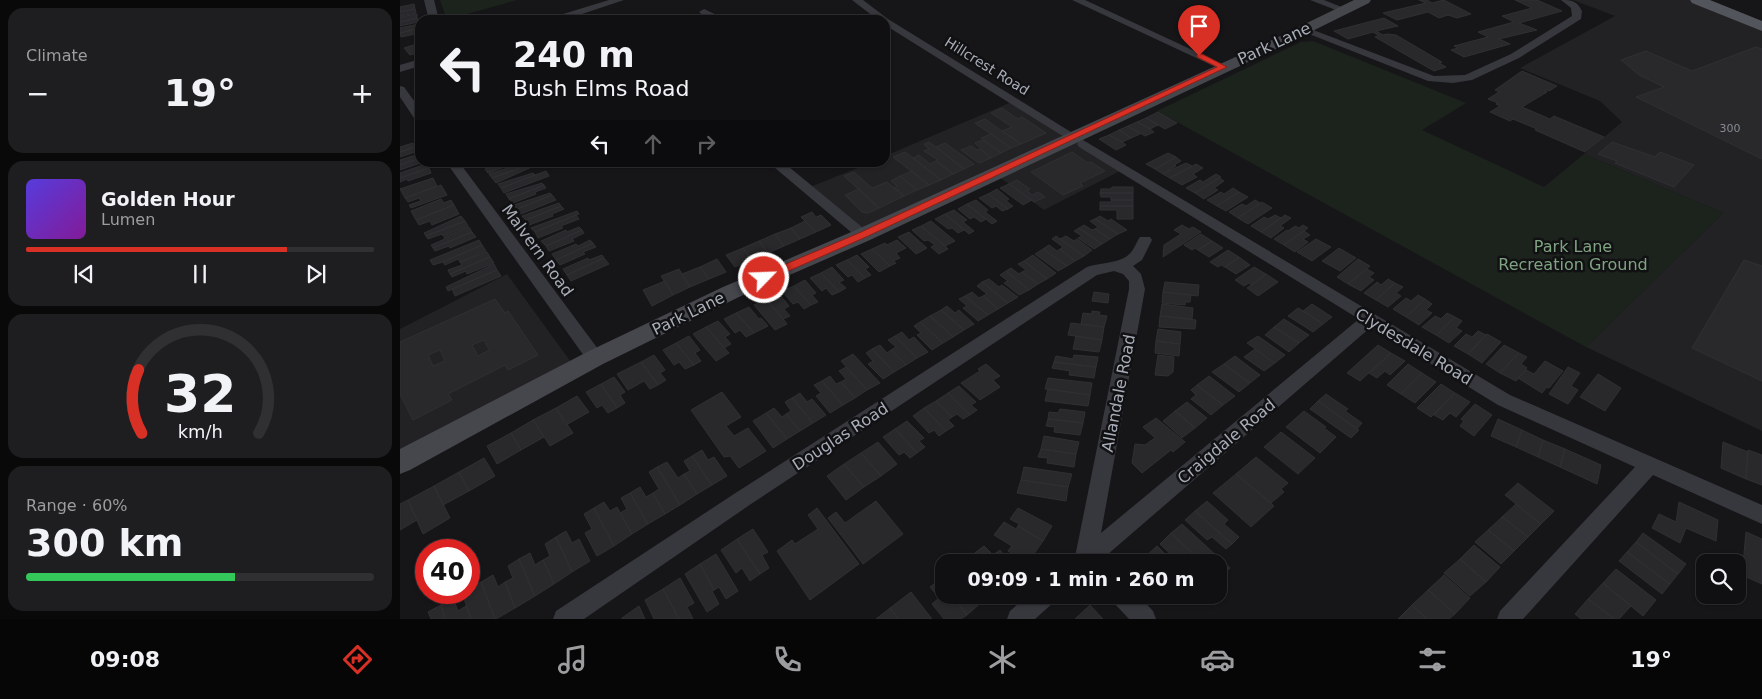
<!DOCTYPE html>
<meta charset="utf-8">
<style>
:root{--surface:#101012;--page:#1e1e20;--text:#f1f3f6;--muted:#9c9d9f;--line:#303032;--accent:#d93025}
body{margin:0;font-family:"DejaVu Sans",sans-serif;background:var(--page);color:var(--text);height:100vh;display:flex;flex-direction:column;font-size:19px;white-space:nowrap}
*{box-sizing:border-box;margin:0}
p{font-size:16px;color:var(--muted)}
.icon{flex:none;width:28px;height:28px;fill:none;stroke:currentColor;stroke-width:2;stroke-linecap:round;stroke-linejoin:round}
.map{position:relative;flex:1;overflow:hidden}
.details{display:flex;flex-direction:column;gap:8px;padding:8px;background:#09090a;width:400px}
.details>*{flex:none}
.top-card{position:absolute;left:15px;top:15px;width:475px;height:152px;border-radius:15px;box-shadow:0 1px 4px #0004,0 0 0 1px var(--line);background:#101012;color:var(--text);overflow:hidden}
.fabs{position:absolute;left:1296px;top:554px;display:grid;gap:10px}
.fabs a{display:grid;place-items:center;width:50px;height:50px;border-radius:10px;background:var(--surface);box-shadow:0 1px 4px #0004,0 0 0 1px var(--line);font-size:25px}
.speed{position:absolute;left:15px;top:539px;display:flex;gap:10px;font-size:25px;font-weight:700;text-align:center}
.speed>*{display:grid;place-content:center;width:65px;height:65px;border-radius:50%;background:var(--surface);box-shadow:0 1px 4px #0004,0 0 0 1px var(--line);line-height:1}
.speed .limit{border:8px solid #d22;background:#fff;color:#111}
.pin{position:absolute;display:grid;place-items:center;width:42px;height:42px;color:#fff;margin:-51px -21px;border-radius:50% 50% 50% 0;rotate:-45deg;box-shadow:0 0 5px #0007}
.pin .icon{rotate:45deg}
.me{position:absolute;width:55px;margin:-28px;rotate:66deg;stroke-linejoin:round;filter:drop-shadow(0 0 4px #0008)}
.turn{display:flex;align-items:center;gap:18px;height:105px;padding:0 15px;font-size:22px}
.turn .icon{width:65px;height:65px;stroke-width:2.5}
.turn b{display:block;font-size:35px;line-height:42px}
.lanes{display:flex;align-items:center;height:48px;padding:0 15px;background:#0003;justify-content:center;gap:25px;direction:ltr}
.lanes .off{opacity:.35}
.big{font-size:38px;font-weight:700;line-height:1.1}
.details .card{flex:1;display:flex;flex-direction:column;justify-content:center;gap:8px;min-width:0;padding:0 18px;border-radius:15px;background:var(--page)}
.details .dial{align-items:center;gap:0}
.dial svg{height:130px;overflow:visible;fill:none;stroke:var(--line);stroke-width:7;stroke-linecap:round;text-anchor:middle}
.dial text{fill:var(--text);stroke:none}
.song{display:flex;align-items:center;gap:15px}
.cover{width:60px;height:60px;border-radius:8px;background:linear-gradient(135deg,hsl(250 70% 55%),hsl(290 70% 35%))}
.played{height:5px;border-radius:2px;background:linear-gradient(90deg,var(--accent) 75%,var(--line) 75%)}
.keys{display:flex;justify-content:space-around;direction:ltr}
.heat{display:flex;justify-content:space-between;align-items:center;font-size:28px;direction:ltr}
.charge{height:8px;border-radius:4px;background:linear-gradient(90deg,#34c759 60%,var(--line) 0)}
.trip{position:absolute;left:535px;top:554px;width:292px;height:50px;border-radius:15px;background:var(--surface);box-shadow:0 1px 4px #0004,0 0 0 1px var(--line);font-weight:700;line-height:50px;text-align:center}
.tab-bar{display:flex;height:80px;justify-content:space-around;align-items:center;background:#060607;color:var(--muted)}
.tab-bar .icon{width:35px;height:35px}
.tab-bar .on{color:var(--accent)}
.tab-bar b{font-size:22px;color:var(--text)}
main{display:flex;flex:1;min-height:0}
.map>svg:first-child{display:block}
</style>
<main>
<section class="details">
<div class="card"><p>Climate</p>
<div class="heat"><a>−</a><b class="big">19°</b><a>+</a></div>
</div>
<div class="card">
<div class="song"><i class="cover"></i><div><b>Golden Hour</b><p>Lumen</p></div></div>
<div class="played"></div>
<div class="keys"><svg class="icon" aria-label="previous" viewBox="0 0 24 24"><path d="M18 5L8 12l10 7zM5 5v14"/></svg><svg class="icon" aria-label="pause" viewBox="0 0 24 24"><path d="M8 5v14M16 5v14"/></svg><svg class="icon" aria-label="next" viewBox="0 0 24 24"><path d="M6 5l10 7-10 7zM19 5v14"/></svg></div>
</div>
<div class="card dial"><svg viewBox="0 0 100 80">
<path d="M14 69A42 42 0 1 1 86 69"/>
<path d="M14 69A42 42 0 0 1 12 30" stroke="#d93025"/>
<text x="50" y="56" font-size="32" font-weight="700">32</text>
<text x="50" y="72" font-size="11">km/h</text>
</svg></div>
<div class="card"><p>Range · 60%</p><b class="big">300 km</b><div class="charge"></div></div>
</section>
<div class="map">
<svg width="1362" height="619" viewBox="0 0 1362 619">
<rect width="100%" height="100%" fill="#161618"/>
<path fill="#222225" d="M1173,0H1292L1362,30V431L1186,347L1323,213L1184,154L1222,122L1200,101L1120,68L1215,16Z
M614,101L722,170L644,210L595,174L463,235L405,189L470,163L485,162V156Z
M107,274L171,362L0,451V329Z"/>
<path fill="#1c231d" d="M40,0H117L67,14L70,20H47Z
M913,41L1066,103L1022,130L1144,187L1184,154L1323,213L1186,347L757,111L901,42Z"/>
<path fill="#29292c" stroke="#303034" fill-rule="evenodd" d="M1019,0H1027L1032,3L1044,0L1071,14L1057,18L1048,15L1039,18L1028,12L997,20L983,13L1026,3Z
M1115,0H1137L1162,11L1119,23L1137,30L1099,39L1110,44L1064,57L1051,50L1058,48L1054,46L1088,37L1078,32L1114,22L1102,16L1132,8Z
M14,4L15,9L0,12V7Z
M15,9L16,13L0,16V12Z
M17,14V18L0,22V17Z
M17,18L18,22L0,26V22Z
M984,18L998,26L976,31L983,35L988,34L996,35L1042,62L1039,63L1046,67L1034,71L975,37L979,36L973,32L948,39L934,31Z
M19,24L20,28L0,33V28Z
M20,28V33L1,37L0,33Z
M20,43V52L10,55L4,48Z
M1356,47L1362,49V159L1236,97L1264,87L1239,75L1221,60L1246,51L1292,71Z
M1122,71L1157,86L1149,91L1146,90L1144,91L1147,92L1122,107L1150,119L1154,116L1204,137L1185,152L1135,130L1137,129L1113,119L1110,121L1090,112L1100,106L1096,104L1098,103L1088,99L1099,92L1095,90Z
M602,108L618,119L622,117L646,133L621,144L602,131L612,127L591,113Z
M758,112L777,123L765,129L746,118Z
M746,118L758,125L750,129L737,122Z
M585,119L602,131L621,144L611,148L575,123Z
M737,122L750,129L754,132L745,136L728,126Z
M728,126L740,134L731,138L719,130Z
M719,130L731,138L722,142L709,135Z
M591,134L611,148L601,153L581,138Z
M709,135L722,142L726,145L716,150L699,139Z
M583,140L601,153L591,158L575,143Z
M529,142L536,147L564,169L553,174L536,161L538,160L524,151L529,149L524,144Z
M1212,142L1255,157L1260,152L1294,165L1274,187L1215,163L1217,161L1198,154Z
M13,143L15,147L0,152V147Z
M545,143L574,164L564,169L536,147Z
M571,146L577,150L580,149L591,158L579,163L561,150Z
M15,147L18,151L0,157V152Z
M505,152L513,158L541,180L529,185L493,157Z
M672,152L688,163L691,162L705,171L680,183L683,186L663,195L631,172Z
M768,153L776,157L755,169L746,164Z
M19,154L20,158L0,165V160Z
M519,155L530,164L536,161L553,174L541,180L513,158Z
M776,157L781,161L774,165L776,166L763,174L755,169Z
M20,158V162H23L0,170V165Z
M102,162H111L109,163L110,165L88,173L85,169Z
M126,162L134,163L92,178L89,174Z
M134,163L136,165L96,183L92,178Z
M786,163L792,166L770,178L763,174Z
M26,164L29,168L0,178V173Z
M796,164L803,168L793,174L797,177L782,185L770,178Z
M29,168L31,173L8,181L7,179L0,182V178Z
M146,171L149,176L104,193L101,188Z
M512,171L529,185L517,190L500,176Z
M454,172L472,188L487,182L504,196L479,208L444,176Z
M133,173L135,175L101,188L98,184Z
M816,174L821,177L795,193L786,188L800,180L803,182Z
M500,176L517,190L504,196L494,188L497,186L491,181Z
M33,178L37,186L5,198L0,189Z
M819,178L824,181L814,188L818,190L804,199L795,193Z
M617,180L630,189L627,191L632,195L638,192L645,197L634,202L609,184Z
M142,183L144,185L109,199L106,194Z
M609,184L632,200L623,205L600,188Z
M41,185L47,195L11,208L9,205L21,201L19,198L8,202L5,198Z
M144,185L146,188L135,192L136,194L113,203L109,199Z
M712,187H733V193H700L701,189H711Z
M833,188L839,192L817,206L807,200L821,192L824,194Z
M459,189L479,208L468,213L462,212L445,195Z
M597,189L609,199L606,201L613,206L608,209L588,194Z
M839,192L848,197L826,211L817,206Z
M150,193L152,195L117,209L114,205Z
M700,193H733V200H711V197H701Z
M588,194L608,209L602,211L596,206L592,208L579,198Z
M152,195L156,200L121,214L117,209Z
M41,199L44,203L51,200L54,205L16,220L11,211Z
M576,200L588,210L585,212L597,221L592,224L567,204Z
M711,200H733V206H700V202H712Z
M855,200L860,203L838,218L829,212L842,204L846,206Z
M862,202L872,208L848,224L838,218Z
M159,203L161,206L126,220L122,216Z
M567,204L586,219L581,222L574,217L570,219L558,209Z
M54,205L59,214L32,225L30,221L19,225L16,220Z
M161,206L164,209L152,214L153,216L129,225L126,220Z
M700,206H733V219H717V210H700Z
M554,210L567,220L563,222L574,231L569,234L545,214Z
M177,211L179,214L135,232L131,228Z
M412,212L416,217L421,215L431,225L416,232L401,217Z
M545,214L564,230L558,233L552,228L548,229L535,219Z
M176,215L179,219L161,226L163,228L138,238L135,232Z
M875,215L881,218L861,232L851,226L864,217L868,219Z
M885,215L891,218L880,226L884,228L871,238L861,232Z
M61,216L65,221L26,236L24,233Z
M700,216L708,221L711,219L727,230L718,234L695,219Z
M695,219L718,234L710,239L695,229L698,227L690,221Z
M65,221L68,226L43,236L42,234L28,239L26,236Z
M405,221L416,232L400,239L391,228Z
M531,221L555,241L545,246L521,226Z
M684,225L692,230L695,229L710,239L702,244L679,228Z
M782,225L789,229L793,227L801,232L763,257L764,245L781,234L774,230Z
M903,225L908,228L884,245L874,239L887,230L888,231L895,226L899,228Z
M521,226L545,246L548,249L539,254L531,247L535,245L528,240L524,241L512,230Z
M69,227L72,232L33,248L31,245L45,239L44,237Z
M179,227L182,230L146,246L141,241L166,230L167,232Z
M391,228L400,239L384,246L375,234Z
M679,228L702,244L694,249L678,238L682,236L674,231Z
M182,230L184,233L172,239L174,241L149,251L146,246Z
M904,231L910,235L903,239L908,242L895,252L884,245Z
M72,232L76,237L50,248L49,246L35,251L33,248Z
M509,232L527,248L516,254L498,237Z
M375,234L384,246L368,253L359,241Z
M801,234L812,241L798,250L795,248L792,250L784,245Z
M656,236L660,239L684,256L675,261L660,249L663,247L652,239Z
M666,236L674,241L677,239L692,250L684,256L660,239Z
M916,239L931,247L912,261L897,252Z
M79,240L82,245L43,262L33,265L30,260Z
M190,240L193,243L156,260L152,254L176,244L178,246Z
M497,240L506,248L496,253L500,258L493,261L496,263L490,266L472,249L485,243L487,245Z
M359,241L368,253L352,260L343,248Z
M812,241L823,248L809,257L798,250Z
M193,243L196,247L183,252L185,254L160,265L156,260Z
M82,245L86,251L60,262L58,259L45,265L43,262Z
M649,245L657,251L660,249L675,261L667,266L643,249Z
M343,248L352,260L335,267L326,255Z
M939,248L956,258L940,271L922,261Z
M472,249L490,266L479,272L461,254Z
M643,249L667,266L658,271L635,254Z
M828,250L839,257L825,267L821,265L818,267L810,262Z
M87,252L90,257L50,274L48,270L62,265L60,262Z
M202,255L204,258L167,275L163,269L188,258L189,260Z
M457,255L469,267L465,269L471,275L465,278L447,260Z
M633,255L656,273L647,279L624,261Z
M90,257L94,263L67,274L66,271L52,277L50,274Z
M839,257L850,265L836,274L825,267Z
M204,258L209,264L171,281L167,275Z
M317,259L326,272L309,279L300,267Z
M958,259L970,266L948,284L937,277Z
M447,260L465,278L458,282L452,275L448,277L436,265Z
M1344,260L1362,266V381L1292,348Z
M624,261L647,279L638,284L622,272L626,270L618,264Z
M94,264L97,270L48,291L46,287Z
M300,267L309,279L290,287L282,274Z
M432,267L444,280L439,282L446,288L439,292L421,273Z
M854,267L866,274L852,285L849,283L844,286L835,280Z
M611,268L619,274L622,272L638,284L629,290L606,271Z
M279,269L290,287L273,295L261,276Z
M967,269L974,273L969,277L974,280L961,291L948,284Z
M97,270L101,276L55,296L52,289Z
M606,271L629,290L619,295L604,283L608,281L600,275Z
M421,273L439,292L432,295L426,288L422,291L410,278Z
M866,274L878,282L858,296L847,288Z
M589,279L599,287L602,285L618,297L608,303L582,282Z
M988,279L995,283L976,300L964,293L977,282L981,285Z
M405,280L416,293L412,295L418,302L411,305L394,286Z
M265,281L273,295L252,306L243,290Z
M582,282L608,303L598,309L583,296L587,294L577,286Z
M765,282L799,285L798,296L763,292Z
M995,283L1003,287L996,293L1001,296L988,307L976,300Z
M394,286L411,305L404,309L398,302L393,304L382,291Z
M572,292L579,298L583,296L598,309L588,315L565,296Z
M694,292L709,294L708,303L692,301Z
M763,292L791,295L790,302H785V305L762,303Z
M378,293L389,306L384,309L390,316L383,319L366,299Z
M1018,295L1025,299L1006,317L993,309L1006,298L1011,301Z
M565,296L588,315L578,321L563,308L567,306L559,299Z
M95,299L105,313L108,311L138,355L108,370L105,365L48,394L52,400L13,420L0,394V342ZM84,340L89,350L78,356L72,345ZM40,350L45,361L33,366L28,355Z
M366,299L383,319L387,324L375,330L354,305Z
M1025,299L1032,304L1026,310L1032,313L1019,325L1006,317Z
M762,304L793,308L792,319L760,316Z
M912,304L932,317L923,324L903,311Z
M547,306L555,313L559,310L574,324L564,330L541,310Z
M349,307L359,319L361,318L368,326L354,333L336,313Z
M898,308L903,311L923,324L913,332L888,316Z
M541,310L564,330L553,337L530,316Z
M692,311L700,312L699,315L707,316L704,327L681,324L683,313L692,314Z
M336,313L354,333L346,337L340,330L335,333L324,319Z
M1047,313L1055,317L1036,335L1022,327L1035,316L1041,319Z
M530,316L538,323L553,337L543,343L520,322Z
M760,316L796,320L795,329L759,327Z
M1055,317L1062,321L1056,328L1062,331L1049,343L1036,335Z
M884,319L909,335L899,343L874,327Z
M318,321L330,334L325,337L331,344L324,348L306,327Z
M520,322L543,343L532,350L517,335L521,333L514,326Z
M671,323L704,327L702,340L668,335Z
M306,327L329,353L316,361L293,334Z
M874,327L899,343L889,352L865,335Z
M758,329L781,332L780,344L756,341Z
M1078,331L1086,335L1068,354L1054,346L1066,334L1072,337Z
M502,332L509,340L514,337L528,352L517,358L495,336Z
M1087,334L1101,342L1082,363L1068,354Z
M289,336L300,350L295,353L301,361L294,365L276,343Z
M495,336L517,358L506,365L491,350L496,347L488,340Z
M676,336L702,340L699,352L673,349Z
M858,336L885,355L875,363L847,343Z
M756,341L780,344L779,356L755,353Z
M276,343L294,365L285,369L279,362L274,365L263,350Z
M480,345L487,353L491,350L506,365L494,372L472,349Z
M978,345L991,353L960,381L947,373Z
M1104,345L1119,353L1100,373L1086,364Z
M472,349L494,372L483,379L468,364L473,361L466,353Z
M855,349L875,363L864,371L844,357Z
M991,353L1005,361L990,375L985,371L977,378L969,373Z
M1119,353L1127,357L1121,364L1127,368L1116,381L1100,373Z
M453,354L480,383L467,390L441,361Z
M254,355L265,370L260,373L266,380L258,385L241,362Z
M674,355L698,357L696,367L654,362L656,356L673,359Z
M758,355L774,357L773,372L768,376L755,375Z
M835,356L860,375L850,383L824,364Z
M1145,361L1163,371L1149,388L1147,387L1142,393L1118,378L1126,370L1134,374Z
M241,362L258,385L250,389L244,381L228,390L217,374Z
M654,362L696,367L694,378L669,375L670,371L652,368Z
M586,364L600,376L593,380L600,387L580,400L561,383L580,371L578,369Z
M824,364L850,383L839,392L812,372Z
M1008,364L1022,373L1001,394L987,385Z
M446,367L467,390L455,398L441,382L446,379L439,371Z
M1168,367L1180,373L1171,386L1178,390L1168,404L1149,394Z
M1022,373L1036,382L1015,403L1001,394Z
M1198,374L1221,388L1205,411L1180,397Z
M430,376L436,384L441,382L455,398L443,405L422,381Z
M809,376L835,396L823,405L797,385Z
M214,377L225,392L220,395L225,403L217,408L201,384Z
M648,378L692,383L690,395L645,389Z
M422,381L443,405L430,413L416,396L421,393L414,385Z
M201,384L217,408L208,413L202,405L197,408L186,392Z
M1041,384L1055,393L1031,417L1017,408Z
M797,385L823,405L811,415L791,399L796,395L791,390Z
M559,386L576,402L571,405L577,410L570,415L548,393Z
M648,389L690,395L688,406L645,401Z
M322,392L341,417L326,426L334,436L348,428L366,451L339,468L330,456L324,457L291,410Z
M400,393L407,402L412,399L426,415L413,423L392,398Z
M548,393L570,415L563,419L557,414L552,417L536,401Z
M1055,393L1070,402L1056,417L1050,413L1043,420L1034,415Z
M926,394L948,409L945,411L962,423L957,429L918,401Z
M177,396L189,412L166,425L156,408Z
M392,398L413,423L400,431L386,414L391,411L385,402Z
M536,401L552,417L548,420L554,426L546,431L524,408Z
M918,401L957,429L959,430L951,438L910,409Z
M787,402L807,418L795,428L775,411Z
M1075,404L1092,415L1074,436L1060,426L1064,421L1061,419Z
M156,408L173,433L150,446L133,420Z
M374,408L382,417L386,414L400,431L387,439L366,413Z
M524,408L546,431L539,436L534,430L529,433L513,416Z
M660,409L685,412L683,423L648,419L649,412L658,413Z
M775,411L795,428L782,438L763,421Z
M904,411L926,427L924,428L936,437L920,453L886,427Z
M366,413L387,439L373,448L353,421Z
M756,418L785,442L773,452L771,450L742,473L732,463L735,444L745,445L755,438L743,427Z
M648,419L683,423L680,435L654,432L655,427L646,426Z
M1098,419L1122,430L1116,447L1091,436Z
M133,420L144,437L121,450L111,433Z
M507,421L524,438L519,441L525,447L517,453L495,429Z
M495,429L517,453L510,458L504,452L499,455L483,437Z
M1122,430L1143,440L1138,457L1116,447Z
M881,432L915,458L898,474L864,447Z
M111,433L121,450L97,464L87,446Z
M644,436L679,442L676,454L641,449Z
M1143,440L1165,449L1160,467L1138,457Z
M478,442L497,464L481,476L461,453Z
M1323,442L1348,452L1346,479L1321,468Z
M641,449L676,454L674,467L647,463L648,458L638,457Z
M1165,449L1201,465L1197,484L1160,467Z
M302,450L308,460L314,457L327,476L312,485L292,456Z
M1348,450L1362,455V485L1346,479Z
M461,453L481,476L464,487L444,464Z
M292,456L312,485L297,494L284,474L290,471L284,461Z
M856,457L888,483L881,489L884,492L871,503L836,474Z
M84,458L95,476L69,491L59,472Z
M267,462L278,478L284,474L297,494L280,505L257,467Z
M444,464L464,487L446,500L427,476Z
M257,467L280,505L265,514L253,493L259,489L249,472Z
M624,467L672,474L668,487L621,480Z
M59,472L69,491L43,505L34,486Z
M836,474L874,506L851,527L813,493Z
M621,480L668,487L666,501L617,493Z
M1118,483L1154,511L1141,524L1105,495Z
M34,486L50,518L23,534L8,500Z
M240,487L246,497L253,493L265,514L248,524L230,493Z
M230,493L248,524L232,534L220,513L227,509L221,498Z
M8,500L17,520L0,530V504Z
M476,501L503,534L463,564L428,518L436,512L445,523Z
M807,501L828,520L824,524L839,537L832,544L795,511Z
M204,502L210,511L217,507L232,534L214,546L194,508Z
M1279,502L1318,520L1316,541L1286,528L1280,543L1252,528L1259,514L1276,522Z
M1116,504L1141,524L1128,537L1102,517Z
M194,508L214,546L197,556L185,533L192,529L184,514Z
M417,508L459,564L410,600L377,551L392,540L395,544L418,529L408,515Z
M618,508L652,526L643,541L618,526L619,524L610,519Z
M795,511L832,544L826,549L812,537L807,540L785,520Z
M1102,517L1128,537L1114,551L1088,530Z
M604,522L616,529L618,526L643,541L628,562L608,551L612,546L594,535Z
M782,524L830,568L819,579V562H802L771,533Z
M353,529L368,552L362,555L369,568L360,574L337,539Z
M1088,530L1114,551L1101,564L1075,542Z
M166,531L172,543L179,539L190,561L172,572L156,537Z
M1346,532L1362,539V584L1342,575Z
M771,533L802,562H779L760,544Z
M1243,533L1286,564L1278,574L1236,542Z
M156,537L172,572L154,584L143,560L150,556L145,544Z
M337,539L360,574L350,581L342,568L336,573L321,550Z
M1236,542L1278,574L1270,584L1227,552Z
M1074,545L1100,567L1086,582L1060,559Z
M584,546L593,555L600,550L610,562H585L576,552Z
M757,546L773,562H751L745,557Z
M576,552L585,562H571L568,559Z
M1227,552L1270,584L1262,594L1219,561Z
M130,553L135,565L143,560L154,584L135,596L119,559Z
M316,554L338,591L326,599L319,587L314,590L300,564Z
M119,559L135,596L115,608L105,582L113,578L108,566Z
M1060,559L1086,582L1070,596L1044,573Z
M300,564L314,590L312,591L319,604L307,612L285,574Z
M1216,569L1256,600L1243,616L1203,583Z
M93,575L98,587L105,582L115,608L96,619H95L81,582Z
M1044,575L1070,598L1055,614L1028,590Z
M280,578L294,603L287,607L293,619H279L263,589Z
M539,580L544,587V595H551L567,615L561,619H544L532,604L539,598L530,587Z
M81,582L95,619H71L62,593L69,592V589Z
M1203,583L1231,606L1219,619H1214L1188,599Z
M263,589L279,619H254L245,600Z
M1028,590L1055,614L1049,619H1027L1012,605Z
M511,592L532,619H498L490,608Z
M551,595H576L582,602L567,615Z
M53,598L58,611L66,606L71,619H45L41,605Z
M1188,599L1214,619H1181L1175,614Z
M41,605L45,619H31L28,612Z
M690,605L703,619H675Z
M1012,605L1027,619H998Z
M239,606L245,619H222V618Z
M490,608L498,619H476Z"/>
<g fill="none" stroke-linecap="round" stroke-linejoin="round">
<path fill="#37383d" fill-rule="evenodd" d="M24,0H34L39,20H29Z
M209,0H224L164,20H149L150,18Z
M452,0H463L488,19L679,137L673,141L669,140L485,25V20H478Z
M672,0H685L829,67L824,70L820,69Z
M910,0H924L949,10L947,12H941Z
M1161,0C1172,0 1177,1 1182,11L1181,19L1119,58L1072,80L1053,83L1028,81L899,30L900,28H908L1034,76L1065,75L1111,54L1172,16L1171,8Z
M304,9L323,18L324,20C314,20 306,19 299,12Z
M20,59V66L0,72V65Z
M0,86L4,87L20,109V122L16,121L0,97Z
M683,140L1110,395L1362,505V524L1253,475L1123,619H1097L1100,611L1235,467L1098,405L971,327L700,561L701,562H674L729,289V281L723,274L714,271L697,275L351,504L184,619H153L156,611L337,492L687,267C701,262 723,264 732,251C735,247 737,241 740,237H750L752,240L742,260L733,266L741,274L745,289L701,533L959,319L679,147L677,144L679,141Z
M46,162H59L201,353L204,358L201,363L195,365L189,363Z
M368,162H383L468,232L470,235L468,238H458Z
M628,595H656L653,603L635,619H607L610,611Z
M711,595H738L753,611L756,619H729L714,603Z"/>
<path fill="#45474d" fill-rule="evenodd" d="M954,0H971L969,3L874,50L470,240L339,297L203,364L10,470L0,474V449L187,352L323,287L456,230L864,44Z"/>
<path fill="#53555c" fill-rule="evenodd" d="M1290,0H1310L1362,21V31L1292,3Z"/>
</g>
<path fill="#d93025" stroke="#8d1f18" d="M797,54H802L827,67L466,237L368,280H360L359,278L360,275L459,233L817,67L797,57Z"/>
<g text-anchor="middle" stroke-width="5" stroke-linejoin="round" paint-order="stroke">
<g font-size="11" fill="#888b94">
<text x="1330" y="132">300</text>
</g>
<g font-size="14" fill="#a8adb8" stroke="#111113">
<text transform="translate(587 66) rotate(32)" y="5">Hillcrest Road</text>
</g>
<g font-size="16" fill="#a8adb8" stroke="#111113">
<text transform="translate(874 43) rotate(-25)" y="6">Park Lane</text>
<text transform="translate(138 250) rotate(54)" y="6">Malvern Road</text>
<text transform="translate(288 313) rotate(-26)" y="6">Park Lane</text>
<text transform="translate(1014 346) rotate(31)" y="6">Clydesdale Road</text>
<text transform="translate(718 393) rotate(-79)" y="6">Allandale Road</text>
<text transform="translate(440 436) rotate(-33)" y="6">Douglas Road</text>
<text transform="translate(826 441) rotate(-40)" y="6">Craigdale Road</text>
</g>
<g font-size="16" fill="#7fa381" stroke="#111113">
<text x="1173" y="252">Park Lane<tspan x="1173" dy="18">Recreation Ground</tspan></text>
</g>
</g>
</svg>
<div class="fabs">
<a><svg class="icon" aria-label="search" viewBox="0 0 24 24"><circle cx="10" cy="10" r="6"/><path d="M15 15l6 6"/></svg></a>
</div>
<div class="speed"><div class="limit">40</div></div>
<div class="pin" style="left:799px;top:56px;background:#d93025"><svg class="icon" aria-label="arrive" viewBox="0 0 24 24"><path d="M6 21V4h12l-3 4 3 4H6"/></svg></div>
<svg class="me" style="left:364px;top:278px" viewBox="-20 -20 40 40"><circle r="17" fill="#d93025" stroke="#fff" stroke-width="3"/><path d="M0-11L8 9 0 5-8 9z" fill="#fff"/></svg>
<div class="trip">09:09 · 1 min · 260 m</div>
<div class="top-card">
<div class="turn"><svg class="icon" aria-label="left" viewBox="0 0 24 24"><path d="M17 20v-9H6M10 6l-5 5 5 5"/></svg><div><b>240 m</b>Bush Elms Road</div></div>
<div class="lanes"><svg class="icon" aria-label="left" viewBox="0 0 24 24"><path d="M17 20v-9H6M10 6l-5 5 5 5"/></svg><svg class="icon off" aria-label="ahead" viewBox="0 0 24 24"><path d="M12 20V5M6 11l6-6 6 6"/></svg><svg class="icon off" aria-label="right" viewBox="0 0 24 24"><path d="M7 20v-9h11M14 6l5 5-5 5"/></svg></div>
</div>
</div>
</main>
<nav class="tab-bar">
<b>09:08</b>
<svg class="icon on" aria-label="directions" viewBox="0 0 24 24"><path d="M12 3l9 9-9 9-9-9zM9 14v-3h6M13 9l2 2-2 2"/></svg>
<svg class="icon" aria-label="music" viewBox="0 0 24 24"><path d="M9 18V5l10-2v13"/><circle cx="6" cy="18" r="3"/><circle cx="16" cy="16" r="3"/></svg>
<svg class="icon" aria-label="phone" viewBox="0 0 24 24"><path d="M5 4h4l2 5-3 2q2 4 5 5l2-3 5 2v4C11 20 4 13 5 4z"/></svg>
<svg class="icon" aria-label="climate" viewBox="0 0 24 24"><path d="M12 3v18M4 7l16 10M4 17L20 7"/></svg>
<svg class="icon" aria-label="car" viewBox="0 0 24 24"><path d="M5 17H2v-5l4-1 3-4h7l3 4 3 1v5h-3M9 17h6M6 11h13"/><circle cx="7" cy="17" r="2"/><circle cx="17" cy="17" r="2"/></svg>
<svg class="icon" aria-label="filters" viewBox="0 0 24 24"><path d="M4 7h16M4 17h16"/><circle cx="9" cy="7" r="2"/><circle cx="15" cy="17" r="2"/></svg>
<b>19°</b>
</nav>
